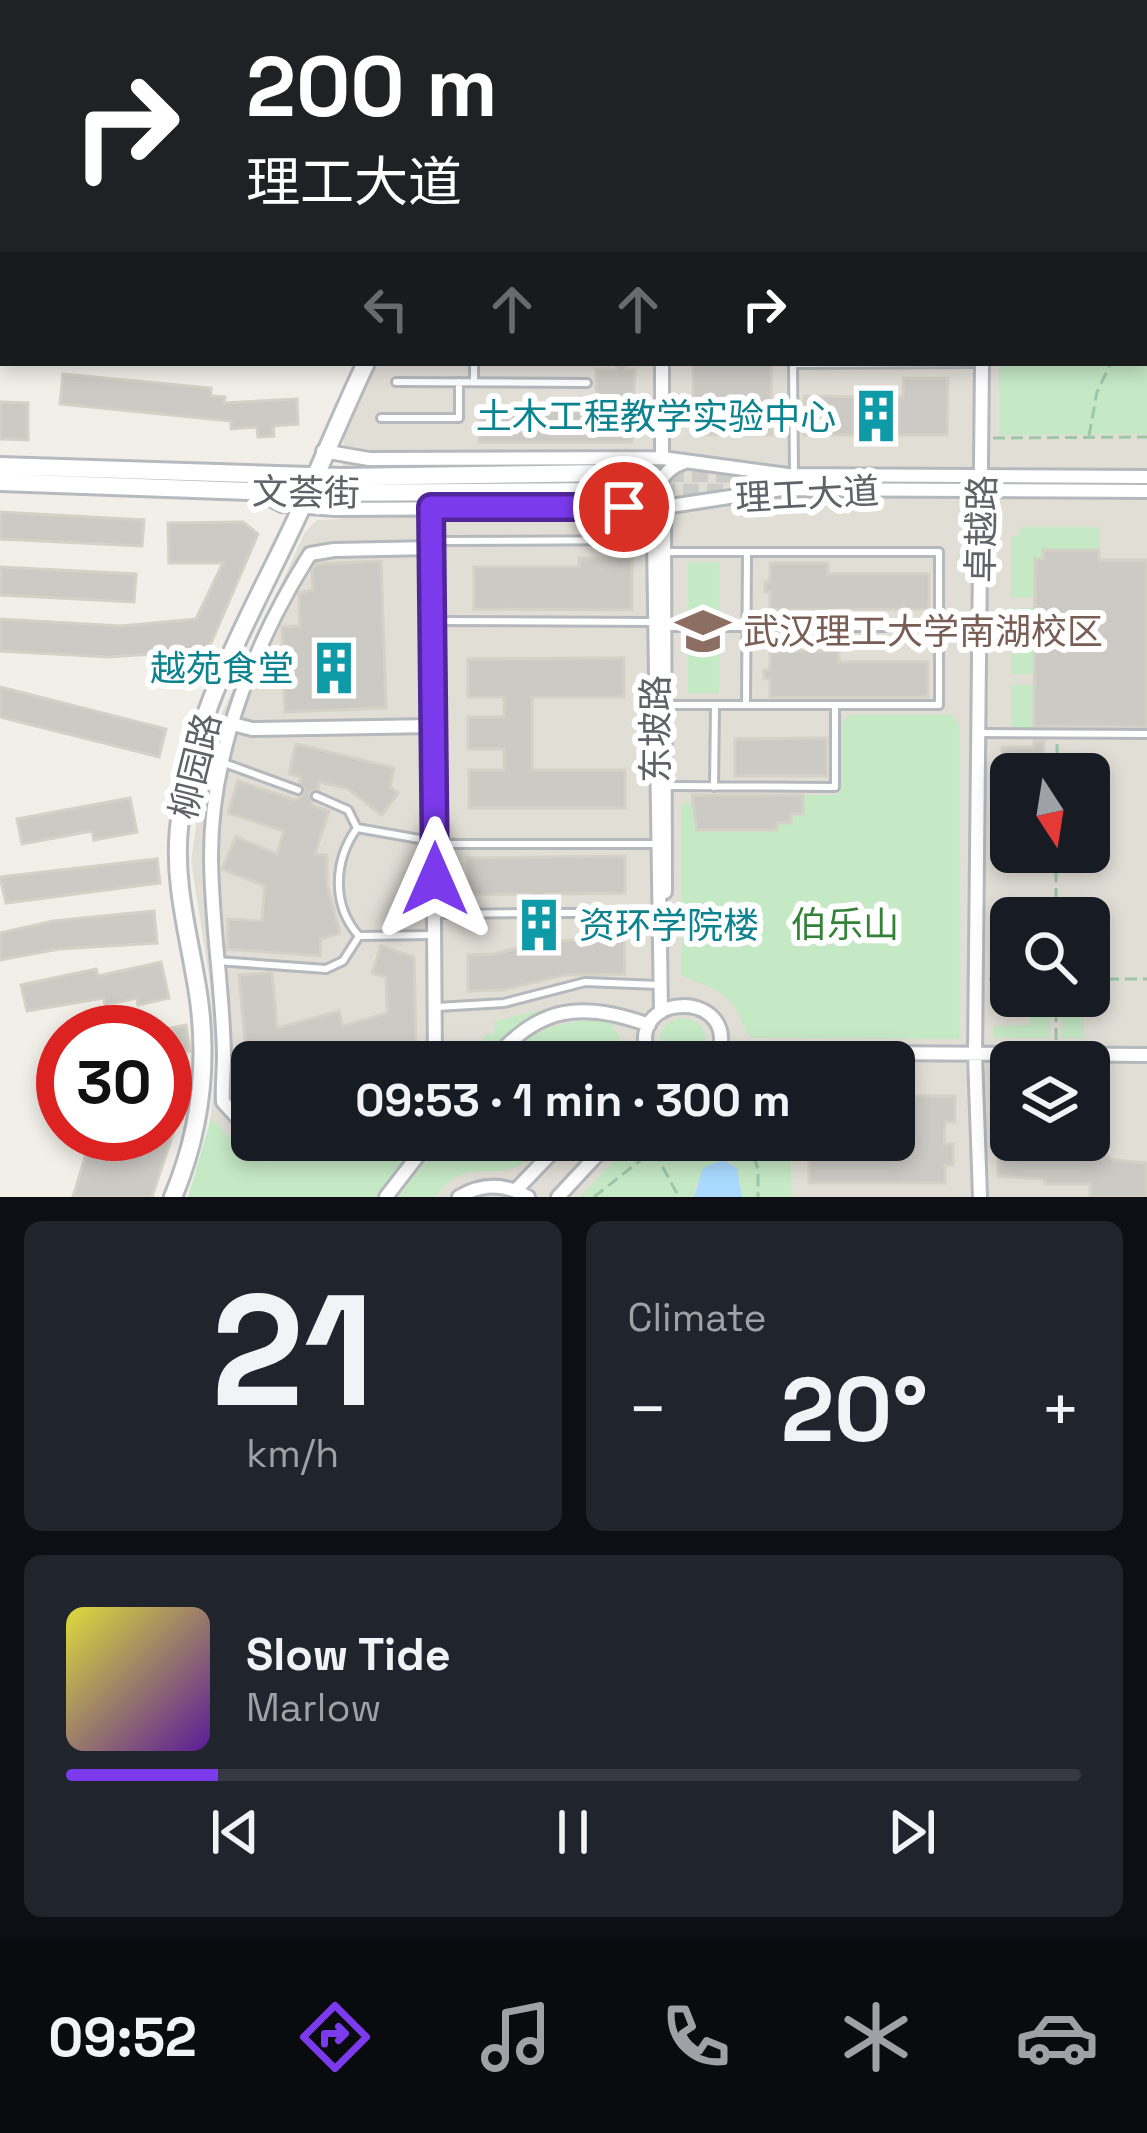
<!DOCTYPE html>
<meta charset="utf-8">
<style>
:root{--surface:#171b24;--page:#20242c;--text:#f1f3f6;--muted:#9ea1a6;--line:#363941;--accent:#7c3aed}
body{margin:0;font-family:"Space Grotesk","Noto Sans SC",sans-serif;background:var(--page);color:var(--text);height:100vh;display:flex;flex-direction:column;font-size:45px;white-space:nowrap}
*{box-sizing:border-box;margin:0}
p{font-size:39px;color:var(--muted)}
.icon{flex:none;width:66px;height:66px;fill:none;stroke:currentColor;stroke-width:2;stroke-linecap:round;stroke-linejoin:round}
.map{position:relative;height:1197px;overflow:hidden}
.drawer{display:flex;flex-direction:column;gap:24px;padding:24px;background:#0d0f14;flex:1}
.drawer>*{flex:none}
.hud{position:absolute;left:0px;top:0px;width:1149px;height:366px;box-shadow:0 6px 18px #0003;background:#202124;color:#fff;overflow:hidden}
.needle{width:78px;rotate:168deg}
.fabs{position:absolute;left:990px;top:753px;display:grid;gap:24px}
.fabs a{display:grid;place-items:center;width:120px;height:120px;border-radius:18px;background:var(--surface);box-shadow:0 6px 18px #0003;font-size:60px}
.speed{position:absolute;left:36px;top:1005px;display:flex;gap:24px;font-size:60px;font-weight:700;text-align:center}
.speed>*{display:grid;place-content:center;width:156px;height:156px;border-radius:50%;background:var(--surface);box-shadow:0 6px 18px #0003;line-height:1}
.speed .limit{border:18px solid #d22;background:#fff;color:#111}
.pin{position:absolute;display:grid;place-items:center;width:102px;height:102px;color:#fff;margin:-51px;border:6px solid #fff;border-radius:50%;box-shadow:0 3px 12px #0007}
.me{position:absolute;width:132px;margin:-66px;rotate:0deg;stroke-linejoin:round;filter:drop-shadow(0 0 9px #0008)}
.turn{display:flex;align-items:center;gap:42px;height:252px;padding:0 48px;font-size:54px}
.turn .icon{width:156px;height:156px;stroke-width:2.5}
.turn b{display:block;font-size:84px;line-height:102px}
.lanes{display:flex;align-items:center;height:114px;padding:0 48px;background:#0003;justify-content:center;gap:60px;direction:ltr}
.lanes .off{opacity:.35}
.big{font-size:90px;font-weight:700;line-height:1.1}
.drawer .card{flex:1;display:flex;flex-direction:column;justify-content:center;gap:18px;min-width:0;padding:0 42px;border-radius:18px;background:var(--page)}
.drawer .dial{align-items:center;gap:0}
.dial b{font-size:156px;line-height:1}
.song{display:flex;align-items:center;gap:36px}
.cover{width:144px;height:144px;border-radius:18px;background:linear-gradient(135deg,hsl(60 70% 55%),hsl(270 70% 35%))}
.played{height:12px;border-radius:6px;background:linear-gradient(90deg,var(--accent) 15%,var(--line) 15%)}
.keys{display:flex;justify-content:space-around;direction:ltr}
.heat{display:flex;justify-content:space-between;align-items:center;font-size:66px;direction:ltr}
.drawer .tiles{flex:1;display:grid;gap:24px;grid-template-columns:1fr 1fr}
.card:last-child{grid-column:span 2}
.trip{position:absolute;left:231px;top:1041px;width:684px;height:120px;border-radius:18px;background:var(--surface);box-shadow:0 6px 18px #0003;font-weight:700;line-height:120px;text-align:center}
.tabs{display:flex;height:192px;justify-content:space-around;align-items:center;background:#090b0e;color:var(--muted)}
.tabs .icon{width:84px;height:84px}
.tabs .active{color:var(--accent)}
.tabs b{font-size:54px;color:var(--text)}
.map>svg:first-child{display:block}
</style>
<div class="map">
<svg width="1147" height="1197" viewBox="0 0 1147 1197">
<rect width="100%" height="100%" fill="#f1efe8"/>
<path fill="#e1ded6" fill-rule="evenodd" d="M461,0H1147V1197H188L209,1134L216,1061L210,983L191,861L204,770L219,720L305,532L317,520L341,519L344,427L372,363H1146V3H460ZM1011,774H1089V852H1011ZM1011,918H1089V996H1011ZM252,1062H894V1140H252ZM1011,1062H1089V1140H1011Z"/>
<path fill="#c5e8c5" d="M1000,0H1147V434L999,435V363H1146V3Z
M1021,527H1099V550H1044L1035,597H1011V536H1020Z
M688,562H719V611L688,610Z
M1011,608H1035V674H1011Z
M688,645H719V693H688Z
M1011,685H1034V730H1011Z
M850,715H952L959,725V1039L752,1038C742,1029 743,1022 737,1010C725,990 703,984 682,976V803H693L697,830L777,823L791,814H803V795H838L839,725Z
M1030,996H1050V1038H993V1026L1030,1025Z
M1061,996H1084V1038H1061Z
M553,1007L519,1023L483,1062H452L456,1052L479,1047L486,1034H494L495,1021Z
M660 1041a23 23 0 1 1 46 0a23 23 0 1 1-46 0Z
M599,1020L614,1024L612,1028C624,1038 623,1048 618,1062H501C530,1030 557,1021 599,1020Z
M211,1118L234,1143L270,1163L275,1154L302,1156L345,1140H421L381,1192L387,1197H188Z
M442,1140H545C537,1149 527,1164 516,1167C482,1179 464,1158 435,1197H398Z
M633,1140H791V1197H742L737,1168L730,1161L696,1184L694,1197H580Z"/>
<path fill="#aadaff" d="M722,1160L737,1168L742,1197H694L703,1168Z"/>
<path fill="#cccac5" stroke="#d6d1c6" stroke-width="3" d="M616,363H626V369H635L632,442H479V409L596,410V369H616Z
M693,363H771L772,435H693Z
M63,374L211,388V396L225,397L224,403L297,399L298,424L273,426L274,436L258,437L257,427L231,429V421L60,404Z
M903,378H948L947,435H804V396L903,397Z
M0,402L28,403V440L0,439Z
M0,512L144,520L142,546L0,539Z
M243,522L258,534L208,650L109,657L0,651V619L121,626L196,619L223,563H169L168,523Z
M1043,550H1099V560H1147V727L1034,726L1035,559H1043Z
M579,558H632V610L474,609V567H579Z
M381,561L386,708L285,712L282,627L300,626L299,593L313,590L312,571L316,564Z
M770,563H828V574H929V609H839V620L833,622L828,620V609H770V592H765V582H770Z
M0,567L136,574L134,602L0,595Z
M833,632L839,634V662H928V697H770V679H764V670H770V651H828V634Z
M624,658V697H532V770H625V808H469V770H504V749H468V717H504V697H468V659Z
M0,687L166,729L159,757L0,717Z
M827,738V776H735V739Z
M1034,741H1044V766H1002V747H1034Z
M296,744L394,768L390,787L398,793L382,815L347,788L319,782L318,789L310,792L313,806L329,811L315,854L327,855V884L340,933L321,939L320,956L227,949L228,919L262,921L265,886L222,869L236,837L277,854L284,831L228,813L238,781L295,800L302,796L305,790L299,783L301,777L289,774Z
M692,795H803V814H791V823H777V830H697Z
M130,798L137,832L94,840L92,831L22,844L17,819Z
M625,856V893L546,894V906L539,914L546,920V942L624,937L625,974L564,975L503,990L468,991V955L494,954L531,945V920L538,914L531,905L530,894L467,895V858Z
M157,859L160,883L6,903L0,877Z
M154,911L157,943L59,949L0,960V933L53,921Z
M381,946L414,957L416,1048L388,1056L386,1050L352,1062H247L239,975L272,973L277,1028L339,1011L343,1026L387,1013L386,977L372,973Z
M161,962L169,998L138,1005L137,998L105,1005L104,998L27,1011L21,985L96,969L98,976Z
M186,1025L190,1051L170,1055L169,1047L165,1048V1029Z
M894,1096H955V1122H945L944,1144H953V1165H945V1183H809V1140H894Z
M165,1097L183,1103L152,1197H73L92,1134H165Z
M1008,1140H1084L1113,1160L1147,1163V1197H1090V1184H1045V1179L998,1176V1145L1008,1146Z"/>
<g fill="none" stroke-linecap="round" stroke-linejoin="round">
<path stroke="#ccccc8" stroke-width="16" stroke-dasharray="16 8" stroke-linecap="butt" d="M620,473L756,475
M611,491L743,492"/>
<defs>
<path id="lane" d="M480,3L481,0
M793,364L978,363
M793,365L794,472
M396,382L587,383
M474,382V363
M381,418H459V382
M432,541L654,540
M433,621L654,622
M664,627H828
M839,627H939
M664,705H939V552H668
M746,705L747,552
M978,733L1147,734
M224,763L298,790
M668,786L835,787V705
M714,787L715,706
M316,796L348,810L357,828
M357,828C334,860 331,905 359,936
M357,828L431,841
M435,844H655
M546,913H657
M435,914L531,913
M359,936L433,935
M217,961L326,969L343,961L359,936
M437,1007L504,1003L585,982L658,985"/>
<path id="street" d="M662,3V0
M983,3V0
M323,451L369,459L662,458L788,475L1147,477
M662,458V363
M257,492L282,505L335,509L664,507L782,489L1147,491
M431,507L435,1062
M624,507L634,483L626,458
M664,507L665,892
M233,724L252,729L434,726
M661,1012L654,540C656,509 649,473 685,462
M720,1052L1147,1055
M492,1062C538,1005 583,1001 649,1025
M651,1062C616,988 750,987 715,1062
M252,1134L223,1102C222,1086 224,1071 224,1056C223,989 211,922 211,855C211,751 255,641 310,554L334,550L432,548
M261,1140L291,1146L319,1140
M516,1190L564,1140
M386,1197L430,1140
M459,1197C482,1183 504,1183 528,1197
M558,1197L611,1140
M980,1197L975,1055L982,363"/>
<path id="secondary" d="M453,3V0
M0,87L3,88
M0,466L342,477L611,473
M0,482L307,493L611,491
M173,1197C199,1135 208,1067 199,1000C191,942 173,887 179,828C190,714 252,615 299,513C322,463 342,413 366,363"/>
</defs>
<use href="#lane" stroke="#b5b8bc" stroke-width="12"/>
<use href="#street" stroke="#b5b8bc" stroke-width="18"/>
<use href="#secondary" stroke="#b6babf" stroke-width="22"/>
<path stroke="#9cc7a9" stroke-width="3" stroke-dasharray="12 6" stroke-linecap="butt" d="M1079,3V0
M1135,3L1138,0
M1146,115L1147,114
M1146,189L1147,190
M1146,217H1147
M1146,258L1147,259
M1089,436L1097,392L1111,363
M993,438L1147,437
M1057,774V743
M1056,918V852
M989,979H1011
M1089,979H1147
M1056,1040V996
M748,1140L758,1169V1197
M654,1151L679,1197
M594,1197L666,1140"/>
<use href="#lane" stroke="#fff" stroke-width="6"/>
<use href="#street" stroke="#fff" stroke-width="12"/>
<use href="#secondary" stroke="#fff" stroke-width="16"/>
</g>
<g fill="none" stroke-linecap="round" stroke-linejoin="round">
<defs>
<path id="route" d="M435,879L431,507H624"/>
</defs>
<use href="#route" stroke="#51269a" stroke-width="30"/>
<use href="#route" stroke="#7c3aed" stroke-width="21"/>
</g>
<defs>
<symbol id="building-bare" viewBox="-9 -9 18 18"><path d="M-4-6H4V6H1V3H-1V6H-4ZM-2.5-4.3h1.7v1.8h-1.7ZM.8-4.3h1.7v1.8H.8ZM-2.5-1h1.7V.8h-1.7ZM.8-1h1.7V.8H.8Z" fill="#0f9aa8" stroke="#fff" stroke-width="2.5" paint-order="stroke"/></symbol>
<symbol id="university-bare" viewBox="-9 -9 18 18"><path d="M0-5L7-2L0 1L-7-2ZM-4 1L0 2.5L4 1V4Q0 6-4 4Z" fill="#8d6e63" stroke="#fff" stroke-width="2.5" paint-order="stroke"/></symbol>
</defs>
<g fill-rule="evenodd">
<use href="#building-bare" x="838" y="378" width="76" height="76"/>
<use href="#university-bare" x="665" y="593" width="76" height="76"/>
<use href="#building-bare" x="296" y="630" width="76" height="76"/>
<use href="#building-bare" x="501" y="887" width="76" height="76"/>
</g>
<g text-anchor="middle" stroke-width="12" stroke-linejoin="round" paint-order="stroke">
<g font-size="36" fill="#0d838f" stroke="#fff" text-anchor="end">
<text x="836" y="429">土木工程教学实验中心</text>
<text x="294" y="681">越苑食堂</text>
<text x="579" y="938" text-anchor="start">资环学院楼</text>
</g>
<g font-size="36" fill="#5f6368" stroke="#fff">
<text transform="translate(306 492) rotate(1)" y="13">文荟街</text>
<text transform="translate(807 494) rotate(-3)" y="13">理工大道</text>
<text transform="translate(981 529) rotate(-89)" y="13">卓越路</text>
<text transform="translate(655 729) rotate(-90)" y="13">东坡路</text>
<text transform="translate(195 766) rotate(-76)" y="13">柳园路</text>
</g>
<g font-size="36" fill="#785e54" stroke="#fff" text-anchor="start">
<text x="743" y="644">武汉理工大学南湖校区</text>
</g>
<g font-size="36" fill="#348238" stroke="#fff">
<text x="845" y="937">伯乐山</text>
</g>
</g>
</svg>
<div class="fabs">
<a><svg class="needle" viewBox="-14 -14 28 28"><path d="M0-13l5 13h-10z" fill="#e53935"/><path d="M0 13l5-13h-10z" fill="#9ea1a6"/></svg></a>
<a><svg class="icon" aria-label="search" viewBox="0 0 24 24"><circle cx="10" cy="10" r="6"/><path d="M15 15l6 6"/></svg></a>
<a><svg class="icon" aria-label="layers" viewBox="0 0 24 24"><path d="M12 4l9 5-9 5-9-5zM3 14l9 5 9-5"/></svg></a>
</div>
<div class="speed"><div class="limit">30</div></div>
<div class="pin" style="left:624px;top:507px;background:#d93025"><svg class="icon" aria-label="arrive" viewBox="0 0 24 24"><path d="M6 21V4h12l-3 4 3 4H6"/></svg></div>
<svg class="me" style="left:435px;top:879px" viewBox="-20 -20 40 40"><path d="M0-17L14 15 0 8-14 15z" fill="#7c3aed" stroke="#fff" stroke-width="4"/></svg>
<div class="trip">09:53 · 1 min · 300 m</div>
<div class="hud">
<div class="turn"><svg class="icon" aria-label="right" viewBox="0 0 24 24"><path d="M7 20v-9h11M14 6l5 5-5 5"/></svg><div><b>200 m</b>理工大道</div></div>
<div class="lanes"><svg class="icon off" aria-label="left" viewBox="0 0 24 24"><path d="M17 20v-9H6M10 6l-5 5 5 5"/></svg><svg class="icon off" aria-label="ahead" viewBox="0 0 24 24"><path d="M12 20V5M6 11l6-6 6 6"/></svg><svg class="icon off" aria-label="ahead" viewBox="0 0 24 24"><path d="M12 20V5M6 11l6-6 6 6"/></svg><svg class="icon" aria-label="right" viewBox="0 0 24 24"><path d="M7 20v-9h11M14 6l5 5-5 5"/></svg></div>
</div>
</div>
<section class="drawer">
<div class="tiles">
<div class="card dial"><b>21</b><p>km/h</p></div>
<div class="card"><p>Climate</p>
<div class="heat"><a>−</a><b class="big">20°</b><a>+</a></div>
</div>
<div class="card">
<div class="song"><i class="cover"></i><div><b>Slow Tide</b><p>Marlow</p></div></div>
<div class="played"></div>
<div class="keys"><svg class="icon" aria-label="previous" viewBox="0 0 24 24"><path d="M18 5L8 12l10 7zM5 5v14"/></svg><svg class="icon" aria-label="pause" viewBox="0 0 24 24"><path d="M8 5v14M16 5v14"/></svg><svg class="icon" aria-label="next" viewBox="0 0 24 24"><path d="M6 5l10 7-10 7zM19 5v14"/></svg></div>
</div>
</div>
</section>
<nav class="tabs">
<b>09:52</b>
<svg class="icon active" aria-label="directions" viewBox="0 0 24 24"><path d="M12 3l9 9-9 9-9-9zM9 14v-3h6M13 9l2 2-2 2"/></svg>
<svg class="icon" aria-label="music" viewBox="0 0 24 24"><path d="M9 18V5l10-2v13"/><circle cx="6" cy="18" r="3"/><circle cx="16" cy="16" r="3"/></svg>
<svg class="icon" aria-label="phone" viewBox="0 0 24 24"><path d="M5 4h4l2 5-3 2q2 4 5 5l2-3 5 2v4C11 20 4 13 5 4z"/></svg>
<svg class="icon" aria-label="climate" viewBox="0 0 24 24"><path d="M12 3v18M4 7l16 10M4 17L20 7"/></svg>
<svg class="icon" aria-label="car" viewBox="0 0 24 24"><path d="M5 17H2v-5l4-1 3-4h7l3 4 3 1v5h-3M9 17h6M6 11h13"/><circle cx="7" cy="17" r="2"/><circle cx="17" cy="17" r="2"/></svg>
</nav>
